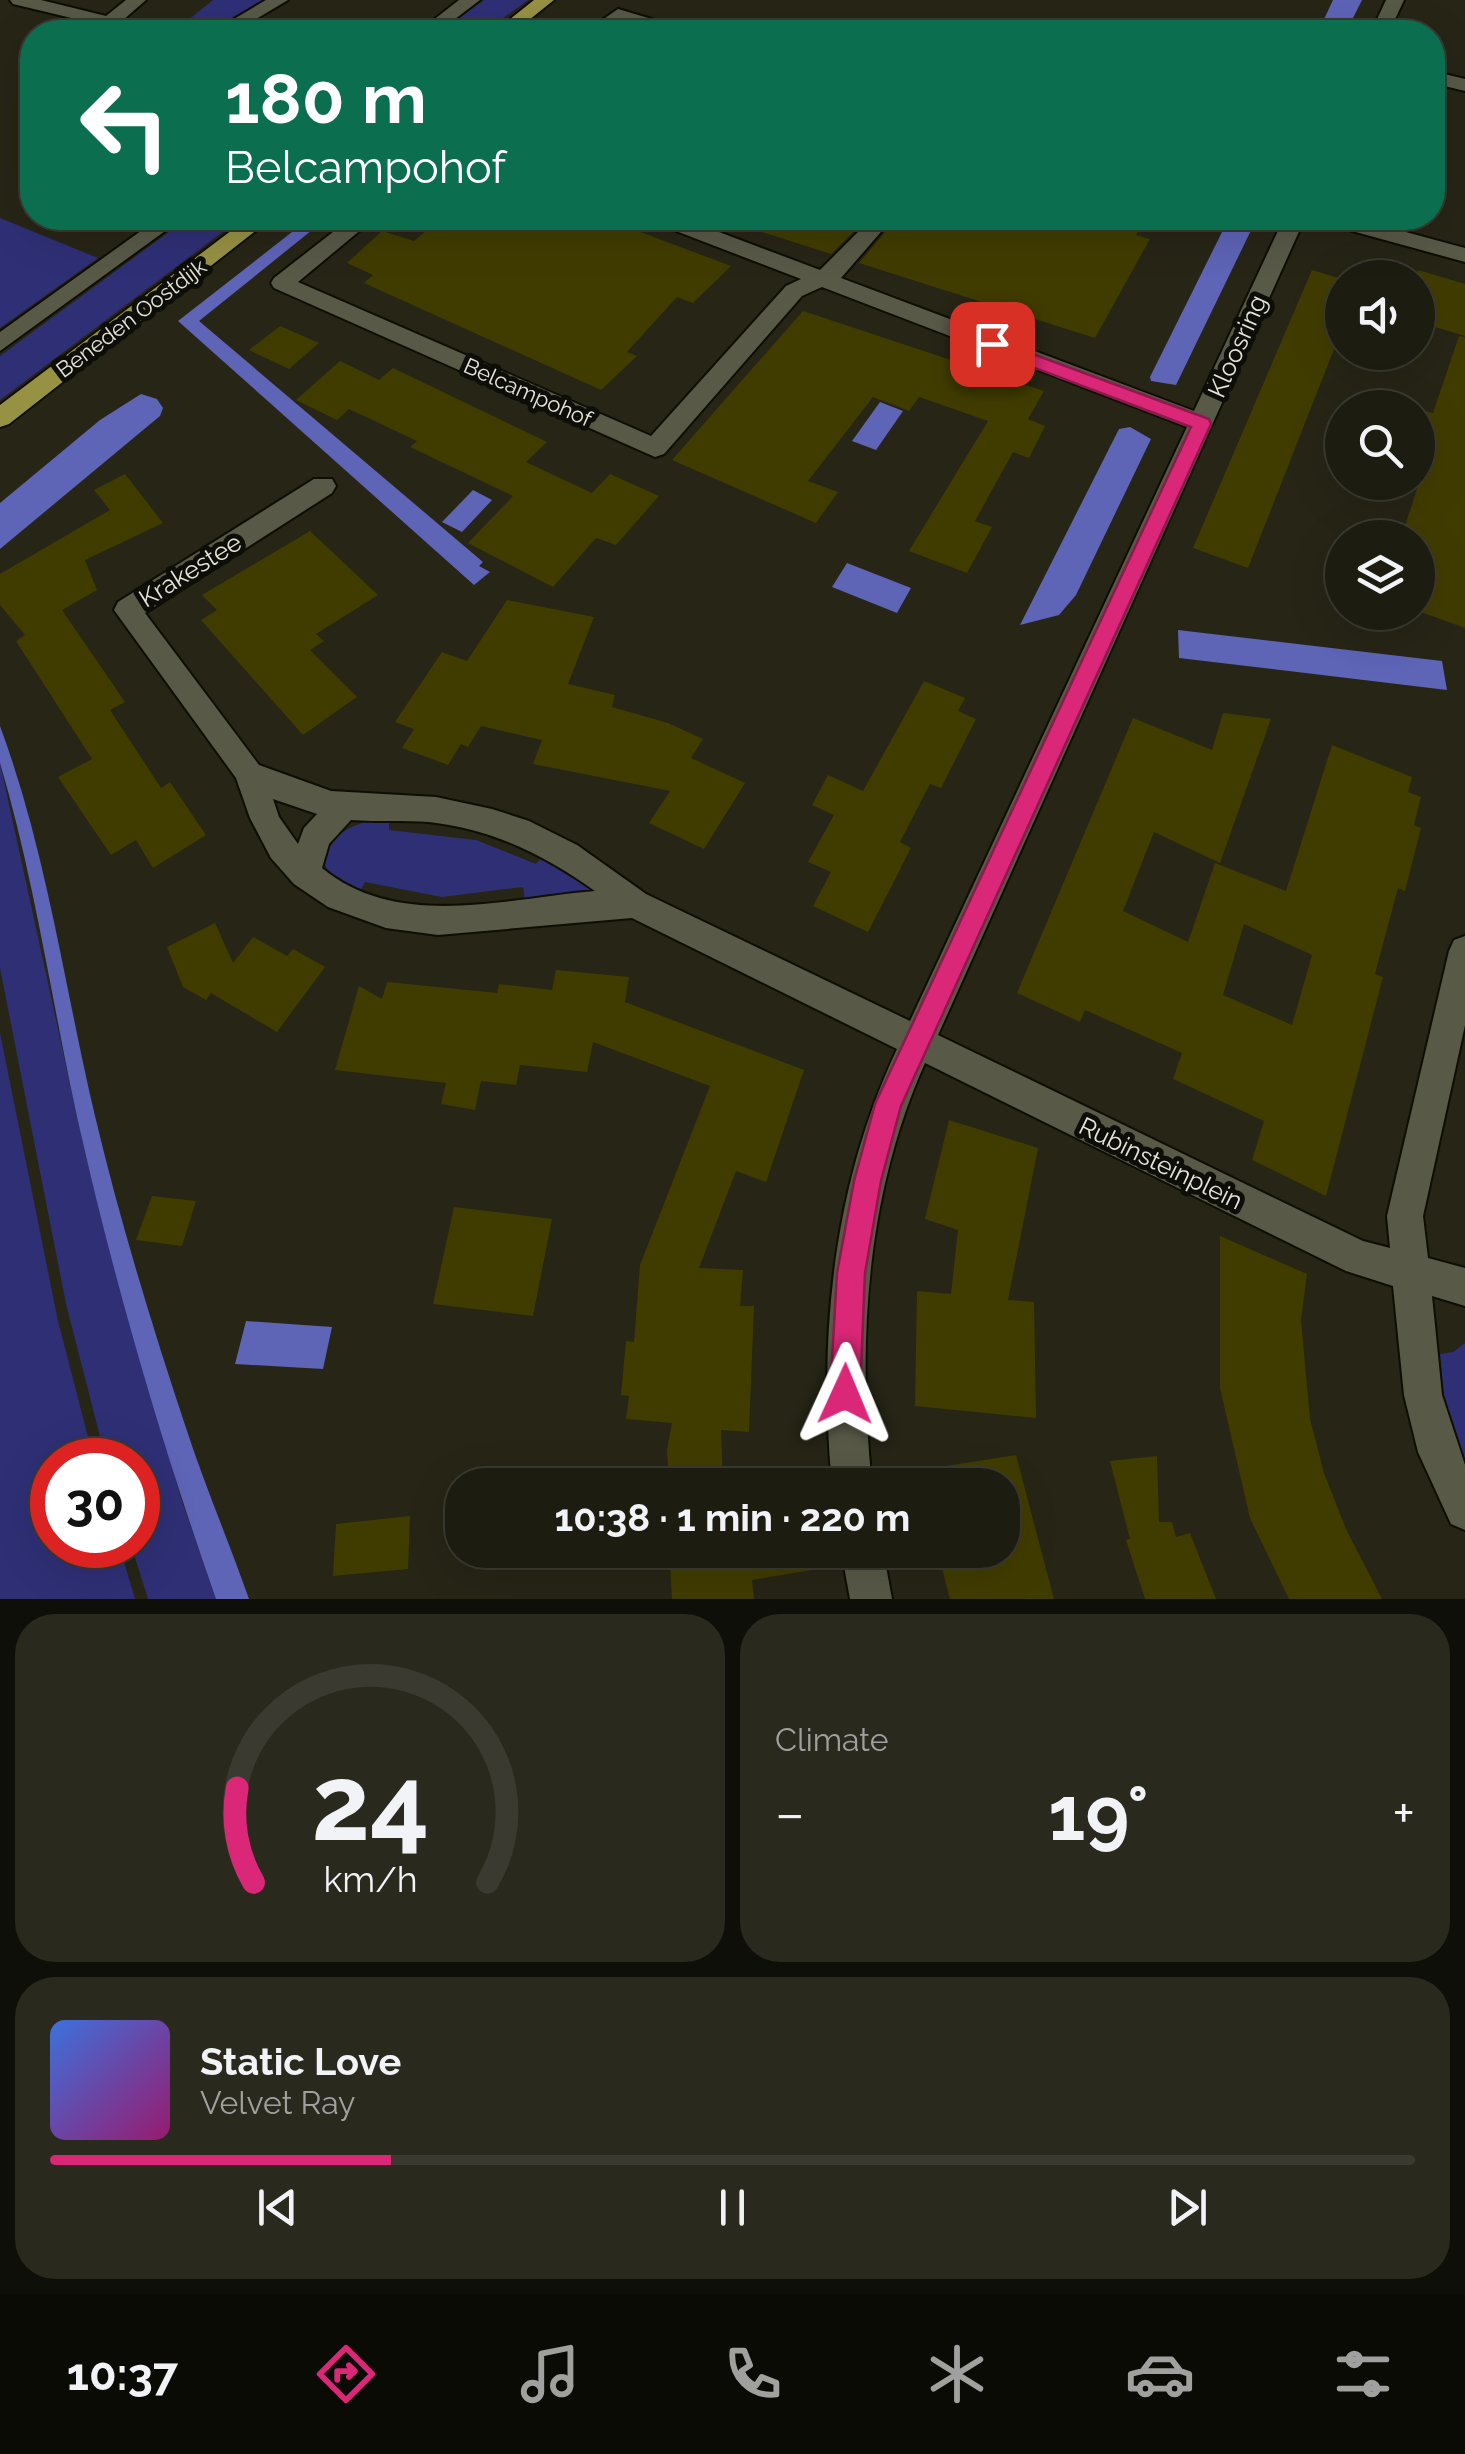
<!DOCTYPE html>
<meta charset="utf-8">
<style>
:root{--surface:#1c1c10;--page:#29291e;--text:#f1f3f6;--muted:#a0a19f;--line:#3a3a30;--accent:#db2777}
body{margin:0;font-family:Raleway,sans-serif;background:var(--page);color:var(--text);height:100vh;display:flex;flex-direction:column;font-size:38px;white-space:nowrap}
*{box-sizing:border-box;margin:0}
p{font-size:32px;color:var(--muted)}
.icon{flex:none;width:55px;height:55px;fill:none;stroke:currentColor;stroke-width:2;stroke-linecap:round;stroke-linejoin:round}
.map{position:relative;height:1599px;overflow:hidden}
.panel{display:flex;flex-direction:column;gap:15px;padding:15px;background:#0f0f09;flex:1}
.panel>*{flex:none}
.guide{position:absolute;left:20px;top:20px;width:1425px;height:210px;border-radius:40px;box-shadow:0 10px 40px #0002,0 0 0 2px var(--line);background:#0b6e4f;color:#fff;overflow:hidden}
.buttons{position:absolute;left:1325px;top:260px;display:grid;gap:20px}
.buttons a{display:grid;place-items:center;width:110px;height:110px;border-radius:50%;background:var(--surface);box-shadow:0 10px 40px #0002,0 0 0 2px var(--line);font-size:50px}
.speed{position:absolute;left:30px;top:1438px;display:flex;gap:20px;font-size:50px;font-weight:700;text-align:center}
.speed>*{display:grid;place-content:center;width:130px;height:130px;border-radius:50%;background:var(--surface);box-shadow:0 10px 40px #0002,0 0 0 2px var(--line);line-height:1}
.speed .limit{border:15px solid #d22;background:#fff;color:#111}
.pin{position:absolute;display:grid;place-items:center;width:85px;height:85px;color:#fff;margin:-42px;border-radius:20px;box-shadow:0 5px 15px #0006}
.me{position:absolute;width:110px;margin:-55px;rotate:1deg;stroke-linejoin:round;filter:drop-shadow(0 0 8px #0008)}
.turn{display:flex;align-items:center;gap:35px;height:210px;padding:0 40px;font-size:45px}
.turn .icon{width:130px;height:130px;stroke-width:2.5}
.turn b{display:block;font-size:70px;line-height:85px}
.big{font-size:75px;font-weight:700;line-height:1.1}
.panel .widget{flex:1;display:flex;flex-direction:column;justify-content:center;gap:15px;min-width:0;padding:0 35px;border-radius:40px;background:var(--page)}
.panel .dial{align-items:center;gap:0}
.dial svg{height:260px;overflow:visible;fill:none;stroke:var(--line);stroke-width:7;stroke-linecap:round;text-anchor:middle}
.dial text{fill:var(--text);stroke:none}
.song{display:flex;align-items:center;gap:30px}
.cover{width:120px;height:120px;border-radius:15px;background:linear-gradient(135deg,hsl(220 70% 55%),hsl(320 70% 35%))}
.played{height:10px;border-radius:5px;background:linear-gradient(90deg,var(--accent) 25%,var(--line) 25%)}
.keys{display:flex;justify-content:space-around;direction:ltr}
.heat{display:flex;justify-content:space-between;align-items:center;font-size:55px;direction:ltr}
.panel .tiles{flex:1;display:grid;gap:15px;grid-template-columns:1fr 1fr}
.widget:last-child{grid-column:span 2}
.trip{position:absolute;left:445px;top:1468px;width:575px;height:100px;border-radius:40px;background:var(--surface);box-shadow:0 10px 40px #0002,0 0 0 2px var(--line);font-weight:700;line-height:100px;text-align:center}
.menu{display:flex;height:160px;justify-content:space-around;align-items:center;background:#0b0b06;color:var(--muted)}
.menu .icon{width:70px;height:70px}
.menu .active{color:var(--accent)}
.menu b{font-size:45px;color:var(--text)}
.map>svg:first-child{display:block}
</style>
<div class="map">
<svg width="1465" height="1599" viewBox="0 0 1465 1599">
<rect width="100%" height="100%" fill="#262516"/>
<path fill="#2f2f76" d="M213,0H272L210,32H173Z
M484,0H528L484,32H440Z
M0,218L98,258L0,328Z
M188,218H241L0,400V356Z
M0,763L86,1157L180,1495L216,1599H148L131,1545H138V1460H106L66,1304L0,968Z
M389,818V830L476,840L536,864L544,854L595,890L525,900L523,887L442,897L365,882L359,893L329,874L324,862C333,828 358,822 389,818Z
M0,1033L58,1321L94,1460H52V1545H119L135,1599H0Z
M1465,1343V1468L1444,1402L1440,1354L1453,1352Z"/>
<path fill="#5e64b6" d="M1333,0H1362L1346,32H1318Z
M310,218H327L199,321L483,562L479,566L490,572L474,585L178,321Z
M1229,218H1257L1176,385L1151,381L1150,377Z
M141,394L157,399L163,408L160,416L0,549V503L100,420Z
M880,402L903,411L876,450L852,441Z
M1130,427L1151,439L1076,595L1059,615L1020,625L1119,429Z
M473,490L492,500L462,532L442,522Z
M847,563L911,588L897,613L832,587Z
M1178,630L1442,661L1447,690L1179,658Z
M0,726C47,853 64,985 95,1116C120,1221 152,1326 186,1428C205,1486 229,1542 249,1599H216C165,1454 121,1305 86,1156C55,1026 38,891 0,763Z
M246,1321L332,1327L323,1369L235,1364Z"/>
<path fill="#403c00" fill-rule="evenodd" d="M442,218H603L731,266L693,303L677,297L627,352L637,356L601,390L364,283L373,275L347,263L382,231L414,241Z
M741,218H867L831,254L740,225Z
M897,218H931L947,223L953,218H1145L1136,235L1150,239L1095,338L859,263Z
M1312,270L1342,279V329L1248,568L1193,548Z
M1418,270L1465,284V336L1418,322Z
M803,311L1044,391L1028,419L1045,426L1029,458L1013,452L975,521L992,527L967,573L909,551L988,421L919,397L909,411L873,397L808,481L838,492L816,523L672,460Z
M280,326L319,343L289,369L249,350Z
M1459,336L1465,337V628L1418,611V538H1401L1429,452L1418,448V409L1433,413Z
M340,361L379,380L393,368L547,442L526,462L592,493L610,474L659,496L616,545L596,538L553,587L468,543L513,496L410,447L417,441L349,409L337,420L296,400Z
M125,474L163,523L85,560L97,590L62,610L125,702L110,710L161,788L170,782L206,835L153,868L136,840L111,855L58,777L92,759L16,641L25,635L0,605V574L110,510L94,490Z
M310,531L378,595L316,634L324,641L310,650L357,697L303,735L201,620L217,610L202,595Z
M507,600L594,617L568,684L615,695L612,707L668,723L703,739L691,758L745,783L704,849L649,823L670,791L533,764L542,740L481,726L468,747L461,744L448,765L402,748L414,729L395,722L442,652L467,661Z
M924,681L965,698L958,711L976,719L941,788L930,784L900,842L911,848L868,932L813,906L831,872L808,862L834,815L812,805L828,775L863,791Z
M1223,713L1271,719L1220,863L1154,832L1123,911L1188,942L1215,863L1286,891L1332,745L1412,777L1408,792L1421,797L1414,825L1421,828L1405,891L1398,888L1375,974L1383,977L1326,1196L1252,1160L1264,1121L1173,1079L1182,1053L1085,1010L1080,1022L1017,993L1133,718L1212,750ZM1244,924L1312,955L1292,1025L1223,995Z
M215,923L233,963L253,937L287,956L293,949L325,967L277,1032L211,993L206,1000L183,987L167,947Z
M556,970L629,977L625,1002L804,1070L766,1182L736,1171L699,1268L743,1270L740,1306H754L749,1432L721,1430L723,1485H669L667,1450L672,1423L626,1419L629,1396L621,1395L626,1341L634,1342L640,1265L710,1086L593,1042L587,1072L520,1065L516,1085L481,1081L475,1110L441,1104L446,1083L335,1070L359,986L382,999L387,982L497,993L499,984L552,990Z
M949,1120L1038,1148L1008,1300L1034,1302L1036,1418L915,1406L917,1291L951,1294L958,1230L925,1219Z
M152,1196L196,1201L182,1246L136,1240Z
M454,1207L552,1219L533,1316L433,1304Z
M1220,1236L1307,1274L1301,1320L1310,1419L1324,1473L1346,1529L1382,1599H1289L1250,1518L1220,1388Z
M1016,1455L1054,1599H950L937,1550H1002V1485H950L946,1466Z
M1157,1456L1159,1522H1172L1176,1537L1190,1533L1216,1599H1145L1126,1540L1130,1539L1110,1461Z
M410,1516L408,1569L333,1576L336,1524Z
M669,1550H816L818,1569L752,1580L754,1599H672Z"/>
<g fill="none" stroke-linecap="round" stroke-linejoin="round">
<defs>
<path id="minor" d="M10,0H41L106,16L126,0H146L123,20L161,32H130L13,4Z
M266,0H288L234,32H212Z
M459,0H480L438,32H418Z
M1386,0H1404L1389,32H1371Z
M618,9L682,28L684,32H658L621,21L605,32H585Z
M1432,71L1465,79V91L1432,83Z
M159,218H183L0,351V332Z
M351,218H375L298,282L651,436L786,286L801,279L655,223L653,218H682L820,270L872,218H893L841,278L1194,411L1284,218H1305L938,1035L1363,1241L1390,1248L1387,1216L1449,951L1454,940L1465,936V1025L1423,1216L1428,1258L1465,1268V1306L1432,1296L1442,1395L1465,1465V1530L1451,1524L1418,1452L1404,1395L1393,1286L1346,1271L925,1063C866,1194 857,1344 872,1485H832C818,1337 833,1185 897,1049L632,918L438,935L386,928L328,907L294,884L271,858L250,818L236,778L114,610L118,602L314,479H332L336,486L332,493L145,613L259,765L331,791L436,797L492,809L529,821L577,845L646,894L910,1021L1187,427L822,287L802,296L664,454L655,457L274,288L271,283L274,278ZM273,799L317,814L304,828L298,844L279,817ZM351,820C377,822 403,820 429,822C492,829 545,855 595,891C507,898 398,931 322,868L329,844Z
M1320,218H1354L1465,248V262L1323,223Z
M841,1550H883L892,1599H850Z"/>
<path id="major" d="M534,0H554L514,32H494Z
M248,218H272L9,424L0,427V405Z"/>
</defs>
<use href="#minor" stroke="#0f0e03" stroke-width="4"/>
<use href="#major" stroke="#0f0e03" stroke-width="4"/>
<use href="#minor" fill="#595948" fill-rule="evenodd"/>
<use href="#major" fill="#979143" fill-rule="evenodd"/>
</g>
<path fill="#db2777" stroke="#8e194d" stroke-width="2.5" d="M992,339L1209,419L1211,424L901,1106L881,1181L865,1273L860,1394L855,1405L845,1409L835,1405L830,1394L837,1273L854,1181L875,1104L1191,427L985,349V340Z"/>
<g text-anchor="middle" stroke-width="10" stroke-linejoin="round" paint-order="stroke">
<g font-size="22" fill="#e4e4da" stroke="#0e0e08">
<text transform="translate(131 318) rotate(-37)" y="8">Beneden Oostdijk</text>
<text transform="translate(528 392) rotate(24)" y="8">Belcampohof</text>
</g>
<g font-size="25" fill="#e4e4da" stroke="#0e0e08">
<text transform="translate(1237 346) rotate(-66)" y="9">Kloosring</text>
<text transform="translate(190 570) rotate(-32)" y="9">Krakestee</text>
<text transform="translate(1161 1163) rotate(26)" y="9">Rubinsteinplein</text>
</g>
</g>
</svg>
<div class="buttons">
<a><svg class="icon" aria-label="sound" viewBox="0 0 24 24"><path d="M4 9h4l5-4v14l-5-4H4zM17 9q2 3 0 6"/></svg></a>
<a><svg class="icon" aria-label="search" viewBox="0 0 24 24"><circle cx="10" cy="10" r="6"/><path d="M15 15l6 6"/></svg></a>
<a><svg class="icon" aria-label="layers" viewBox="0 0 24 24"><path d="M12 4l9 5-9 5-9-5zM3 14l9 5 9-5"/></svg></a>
</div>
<div class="speed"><div class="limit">30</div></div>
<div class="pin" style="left:992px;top:344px;background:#d93025"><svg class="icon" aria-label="arrive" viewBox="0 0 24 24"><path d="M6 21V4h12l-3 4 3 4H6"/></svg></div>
<svg class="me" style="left:845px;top:1394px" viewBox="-20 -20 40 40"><path d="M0-17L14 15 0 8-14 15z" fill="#db2777" stroke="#fff" stroke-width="4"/></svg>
<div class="trip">10:38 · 1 min · 220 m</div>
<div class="guide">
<div class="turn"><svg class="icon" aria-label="left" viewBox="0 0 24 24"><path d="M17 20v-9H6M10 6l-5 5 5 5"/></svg><div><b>180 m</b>Belcampohof</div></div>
</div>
</div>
<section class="panel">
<div class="tiles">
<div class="widget dial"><svg viewBox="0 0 100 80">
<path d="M14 69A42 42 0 1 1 86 69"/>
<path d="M14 69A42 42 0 0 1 9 40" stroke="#db2777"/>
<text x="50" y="56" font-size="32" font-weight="700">24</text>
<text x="50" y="72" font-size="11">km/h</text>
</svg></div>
<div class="widget"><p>Climate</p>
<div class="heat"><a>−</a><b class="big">19°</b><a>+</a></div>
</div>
<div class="widget">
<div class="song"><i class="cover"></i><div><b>Static Love</b><p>Velvet Ray</p></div></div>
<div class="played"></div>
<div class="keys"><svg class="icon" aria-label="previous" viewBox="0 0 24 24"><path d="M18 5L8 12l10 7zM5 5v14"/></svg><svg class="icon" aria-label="pause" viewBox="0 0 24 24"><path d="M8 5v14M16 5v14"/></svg><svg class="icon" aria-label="next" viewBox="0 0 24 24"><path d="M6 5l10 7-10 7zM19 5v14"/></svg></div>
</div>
</div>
</section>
<nav class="menu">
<b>10:37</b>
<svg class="icon active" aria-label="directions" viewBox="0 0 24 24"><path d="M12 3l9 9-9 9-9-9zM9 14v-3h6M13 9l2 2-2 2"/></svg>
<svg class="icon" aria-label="music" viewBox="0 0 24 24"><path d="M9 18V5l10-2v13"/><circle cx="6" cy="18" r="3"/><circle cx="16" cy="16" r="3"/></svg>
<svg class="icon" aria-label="phone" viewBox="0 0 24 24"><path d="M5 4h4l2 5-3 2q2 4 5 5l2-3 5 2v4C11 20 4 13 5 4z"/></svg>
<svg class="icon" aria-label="climate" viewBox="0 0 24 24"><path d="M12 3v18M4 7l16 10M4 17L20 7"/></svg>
<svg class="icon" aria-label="car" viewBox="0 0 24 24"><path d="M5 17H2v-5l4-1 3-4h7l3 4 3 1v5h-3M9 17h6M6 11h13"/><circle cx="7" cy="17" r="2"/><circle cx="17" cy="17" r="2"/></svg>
<svg class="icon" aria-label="filters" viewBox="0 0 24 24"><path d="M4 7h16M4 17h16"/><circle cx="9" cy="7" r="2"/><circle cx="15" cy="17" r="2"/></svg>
</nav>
